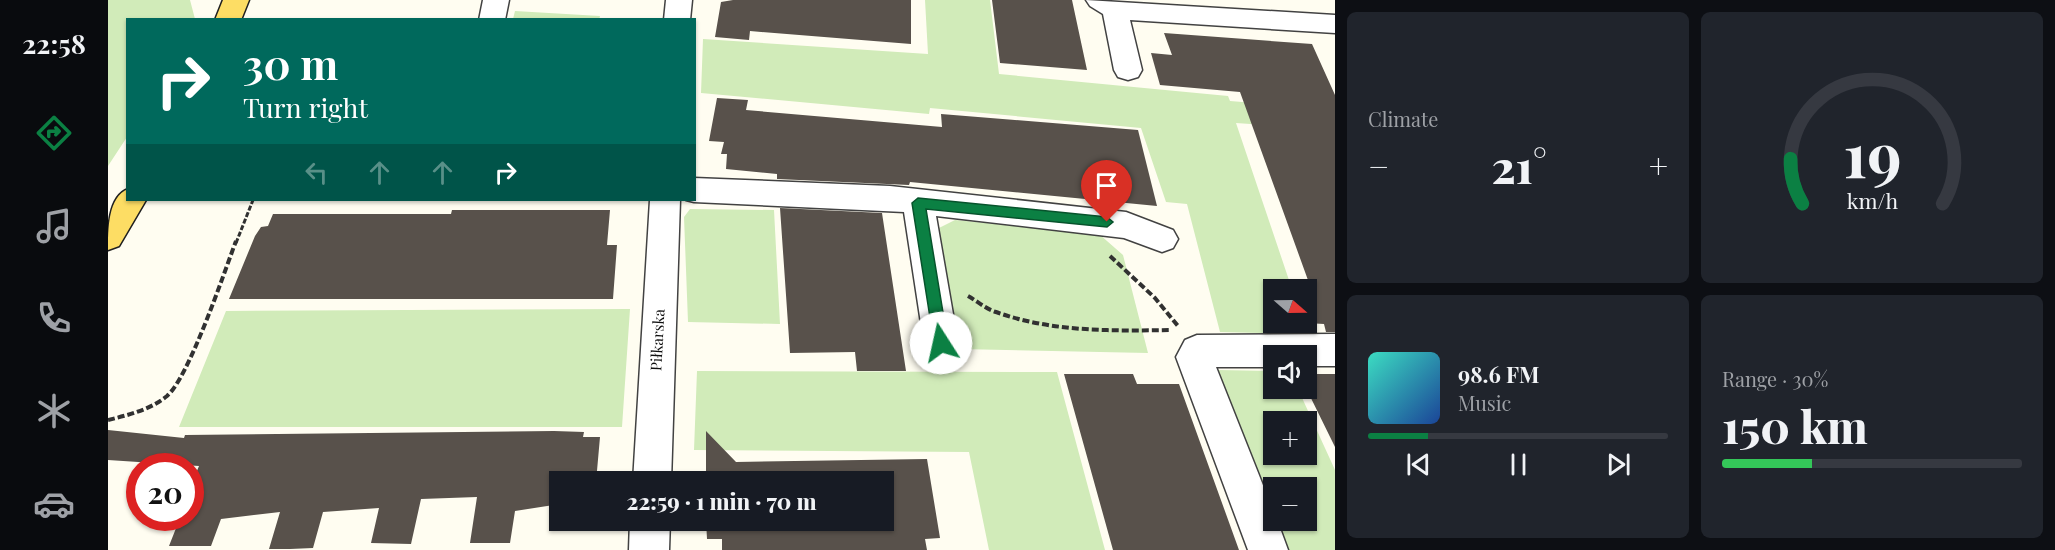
<!DOCTYPE html>
<meta charset="utf-8">
<style>
:root{--surface:#171b24;--page:#20242c;--text:#f1f3f6;--muted:#9ea1a6;--line:#363941;--accent:#0b8043}
body{margin:0;font-family:"Playfair Display",serif;background:var(--page);color:var(--text);height:100vh;display:flex;flex-direction:column;font-size:22px;white-space:nowrap}
*{box-sizing:border-box;margin:0}
p{font-size:20px;color:var(--muted)}
.icon{flex:none;width:33px;height:33px;fill:none;stroke:currentColor;stroke-width:2;stroke-linecap:round;stroke-linejoin:round}
.map{position:relative;flex:1;overflow:hidden}
.drawer{display:flex;flex-direction:column;gap:12px;padding:12px;background:#0d0f14;width:720px}
.drawer>*{flex:none}
.hud{position:absolute;left:18px;top:18px;width:570px;height:183px;border-radius:0px;box-shadow:0 2px 4px #0004;background:#00695c;color:#fff;overflow:hidden}
.needle{width:39px;rotate:110deg}
.tools{position:absolute;left:1155px;top:279px;display:grid;gap:12px}
.tools a{display:grid;place-items:center;width:54px;height:54px;border-radius:0px;background:var(--surface);box-shadow:0 2px 4px #0004;font-size:30px}
.speed{position:absolute;left:18px;top:453px;display:flex;gap:12px;font-size:30px;font-weight:700;text-align:center}
.speed>*{display:grid;place-content:center;width:78px;height:78px;border-radius:50%;background:var(--surface);box-shadow:0 2px 4px #0004;line-height:1}
.speed .limit{border:9px solid #d22;background:#fff;color:#111}
.pin{position:absolute;display:grid;place-items:center;width:51px;height:51px;color:#fff;margin:-62px -26px;border-radius:50% 50% 50% 0;rotate:-45deg;box-shadow:0 0 6px #0007}
.pin .icon{rotate:45deg}
.me{position:absolute;width:66px;margin:-33px;rotate:350deg;stroke-linejoin:round;filter:drop-shadow(0 0 4px #0008)}
.turn{display:flex;align-items:center;gap:21px;height:126px;padding:0 18px;font-size:27px}
.turn .icon{width:78px;height:78px;stroke-width:2.5}
.turn b{display:block;font-size:42px;line-height:51px}
.lanes{display:flex;align-items:center;height:57px;padding:0 18px;background:#0003;justify-content:center;gap:30px;direction:ltr}
.lanes .off{opacity:.35}
.big{font-size:45px;font-weight:800;line-height:1.1}
.drawer .tile{flex:1;display:flex;flex-direction:column;justify-content:center;gap:9px;min-width:0;padding:0 21px;border-radius:9px;background:var(--page)}
.drawer .dial{align-items:center;gap:0}
.dial svg{height:156px;overflow:visible;fill:none;stroke:var(--line);stroke-width:7;stroke-linecap:round;text-anchor:middle}
.dial text{fill:var(--text);stroke:none}
.song{display:flex;align-items:center;gap:18px}
.cover{width:72px;height:72px;border-radius:9px;background:linear-gradient(135deg,hsl(170 70% 55%),hsl(220 70% 35%))}
.played{height:6px;border-radius:3px;background:linear-gradient(90deg,var(--accent) 20%,var(--line) 20%)}
.keys{display:flex;justify-content:space-around;direction:ltr}
.heat{display:flex;justify-content:space-between;align-items:center;font-size:33px;direction:ltr}
.charge{height:9px;border-radius:4px;background:linear-gradient(90deg,#34c759 30%,var(--line) 0)}
.drawer .tiles{flex:1;display:grid;gap:12px;grid-template-columns:repeat(2,1fr)}
.trip{position:absolute;left:441px;top:471px;width:345px;height:60px;border-radius:0px;background:var(--surface);box-shadow:0 2px 4px #0004;font-weight:800;line-height:60px;text-align:center}
main{display:flex;flex:1;min-height:0}
.dock{display:flex;flex-direction:column;width:108px;justify-content:space-around;align-items:center;background:#090b0e;color:var(--muted)}
.dock .icon{width:42px;height:42px}
.dock .on{color:var(--accent)}
.dock b{font-size:27px;color:var(--text)}
.map>svg:first-child{display:block}
</style>
<main>
<nav class="dock">
<b>22:58</b>
<svg class="icon on" aria-label="directions" viewBox="0 0 24 24"><path d="M12 3l9 9-9 9-9-9zM9 14v-3h6M13 9l2 2-2 2"/></svg>
<svg class="icon" aria-label="music" viewBox="0 0 24 24"><path d="M9 18V5l10-2v13"/><circle cx="6" cy="18" r="3"/><circle cx="16" cy="16" r="3"/></svg>
<svg class="icon" aria-label="phone" viewBox="0 0 24 24"><path d="M5 4h4l2 5-3 2q2 4 5 5l2-3 5 2v4C11 20 4 13 5 4z"/></svg>
<svg class="icon" aria-label="climate" viewBox="0 0 24 24"><path d="M12 3v18M4 7l16 10M4 17L20 7"/></svg>
<svg class="icon" aria-label="car" viewBox="0 0 24 24"><path d="M5 17H2v-5l4-1 3-4h7l3 4 3 1v5h-3M9 17h6M6 11h13"/><circle cx="7" cy="17" r="2"/><circle cx="17" cy="17" r="2"/></svg>
</nav>
<div class="map">
<svg width="1227" height="550" viewBox="0 0 1227 550">
<rect width="100%" height="100%" fill="#fffdf1"/>
<path fill="#d1ebb9" fill-rule="evenodd" d="M0,0H82L87,19L20,20L19,137L0,166Z
M817,0H882L891,74L1120,96L1122,101L1159,104L1227,130L1128,123L1184,289L1166,290V322L1195,323L1199,334L1112,332L1079,204L1058,202L1033,128L822,108L821,114L593,93L595,39L820,54Z
M407,11L492,16L491,20L405,19Z
M582,209L666,210L672,324L580,322L576,217Z
M847,220L991,234L1015,255L1040,353L851,349L829,237L831,228Z
M522,309L514,427H71L118,311Z
M1110,370L1165,371L1166,388L1190,389L1227,470V550H1179L1168,521L1198,520V488H1166L1165,514ZM1166,422H1198V454H1166Z
M589,371L949,372L997,550H881L861,452L586,450Z"/>
<path fill="#58514b" d="M625,0H803V44L642,31L641,40L607,37L613,2Z
M884,0H964L979,70L892,63Z
M1056,33L1204,44L1227,95V332H1218L1216,324L1198,323V294H1205L1132,92L1052,85L1043,53L1064,55Z
M609,98L640,100L638,110L834,127L833,114L1030,130L1049,206L802,182L801,185L669,179V174L618,169L619,154H613L616,142L601,141Z
M672,208L774,213L798,371H749L747,352L682,353Z
M344,210H502L499,245H509L505,299H121L147,236L153,227L160,226L165,214H343Z
M956,374H1025L1029,384H1071L1131,550H1005Z
M1198,374H1227V447L1198,388Z
M0,430L76,438L77,435L446,431L476,432L475,437H492L488,482H452V504L407,511L402,543H362L369,497L313,499L303,544L263,543L271,508L215,512L205,548L182,549H161L172,512L113,519L103,546H61L72,518H82V488L91,466L0,460Z
M598,431L628,462L819,459L832,538L817,539L819,550H614V539H599L598,520H776V482H598Z"/>
<g fill="none" stroke-linecap="round" stroke-linejoin="round">
<defs>
<path id="minor" d="M375,0H401L397,20H371Z
M558,0H584L582,20H556Z
M978,0L1227,15V33L1022,20L1034,70L1030,77L1020,80L1010,77L1006,70L995,14L982,6Z
M586,178L782,186L1018,212L1065,230L1070,239L1065,248L1054,252L1016,238L828,216L850,343L845,354L833,359L821,354L816,343L796,212L586,202L578,200H586Z
M542,200H572L563,482H525Z
M1227,334V366H1198V356H1166V367H1108L1166,513V520H1169L1180,550H1140L1068,357L1077,340L1089,335Z
M522,520H562L561,550H521Z"/>
<path id="major" d="M115,0H141L133,20H107Z
M20,189V200H38L11,246L0,250C0,229 0,197 20,189Z"/>
</defs>
<use href="#minor" stroke="#424242" stroke-width="3"/>
<use href="#major" stroke="#202020" stroke-width="3"/>
<path stroke="#313131" stroke-width="3" stroke-dasharray="5 2" stroke-linecap="butt" d="M128,243L145,200"/>
<path stroke="#313131" stroke-width="4" stroke-dasharray="7 3" stroke-linecap="butt" d="M1002,256L1047,298L1070,326
M860,296C869,301 878,309 888,312C943,332 1004,331 1062,330
M0,420C20,415 42,410 59,396C81,377 116,273 128,241"/>
<use href="#minor" fill="#fff" fill-rule="evenodd"/>
<use href="#major" fill="#fddd64" fill-rule="evenodd"/>
</g>
<path fill="#0b8043" stroke="#07532c" stroke-width="1.5" d="M810,198L999,217L1005,222L999,227L818,209L840,343L833,350L826,343L804,203Z"/>
<g text-anchor="middle" stroke-width="6" stroke-linejoin="round" paint-order="stroke">
<g font-size="15" fill="#0f0f0f" stroke="#fff">
<text transform="translate(550 340) rotate(-87)" y="5">Piłkarska</text>
</g>
</g>
</svg>
<div class="tools">
<a><svg class="needle" viewBox="-14 -14 28 28"><path d="M0-13l5 13h-10z" fill="#e53935"/><path d="M0 13l5-13h-10z" fill="#9ea1a6"/></svg></a>
<a><svg class="icon" aria-label="sound" viewBox="0 0 24 24"><path d="M4 9h4l5-4v14l-5-4H4zM17 9q2 3 0 6"/></svg></a>
<a>+</a>
<a>−</a>
</div>
<div class="speed"><div class="limit">20</div></div>
<div class="pin" style="left:999px;top:222px;background:#d93025"><svg class="icon" aria-label="arrive" viewBox="0 0 24 24"><path d="M6 21V4h12l-3 4 3 4H6"/></svg></div>
<svg class="me" style="left:833px;top:343px" viewBox="-20 -20 40 40"><circle r="19" fill="#fff"/><path d="M0-13L10 11 0 6-10 11z" fill="#0b8043"/></svg>
<div class="trip">22:59 · 1 min · 70 m</div>
<div class="hud">
<div class="turn"><svg class="icon" aria-label="right" viewBox="0 0 24 24"><path d="M7 20v-9h11M14 6l5 5-5 5"/></svg><div><b>30 m</b>Turn right</div></div>
<div class="lanes"><svg class="icon off" aria-label="left" viewBox="0 0 24 24"><path d="M17 20v-9H6M10 6l-5 5 5 5"/></svg><svg class="icon off" aria-label="ahead" viewBox="0 0 24 24"><path d="M12 20V5M6 11l6-6 6 6"/></svg><svg class="icon off" aria-label="ahead" viewBox="0 0 24 24"><path d="M12 20V5M6 11l6-6 6 6"/></svg><svg class="icon" aria-label="right" viewBox="0 0 24 24"><path d="M7 20v-9h11M14 6l5 5-5 5"/></svg></div>
</div>
</div>
<section class="drawer">
<div class="tiles">
<div class="tile"><p>Climate</p>
<div class="heat"><a>−</a><b class="big">21°</b><a>+</a></div>
</div>
<div class="tile dial"><svg viewBox="0 0 100 80">
<path d="M14 69A42 42 0 1 1 86 69"/>
<path d="M14 69A42 42 0 0 1 8 46" stroke="#0b8043"/>
<text x="50" y="56" font-size="32" font-weight="700">19</text>
<text x="50" y="72" font-size="11">km/h</text>
</svg></div>
<div class="tile">
<div class="song"><i class="cover"></i><div><b>98.6 FM</b><p>Music</p></div></div>
<div class="played"></div>
<div class="keys"><svg class="icon" aria-label="previous" viewBox="0 0 24 24"><path d="M18 5L8 12l10 7zM5 5v14"/></svg><svg class="icon" aria-label="pause" viewBox="0 0 24 24"><path d="M8 5v14M16 5v14"/></svg><svg class="icon" aria-label="next" viewBox="0 0 24 24"><path d="M6 5l10 7-10 7zM19 5v14"/></svg></div>
</div>
<div class="tile"><p>Range · 30%</p><b class="big">150 km</b><div class="charge"></div></div>
</div>
</section>
</main>
